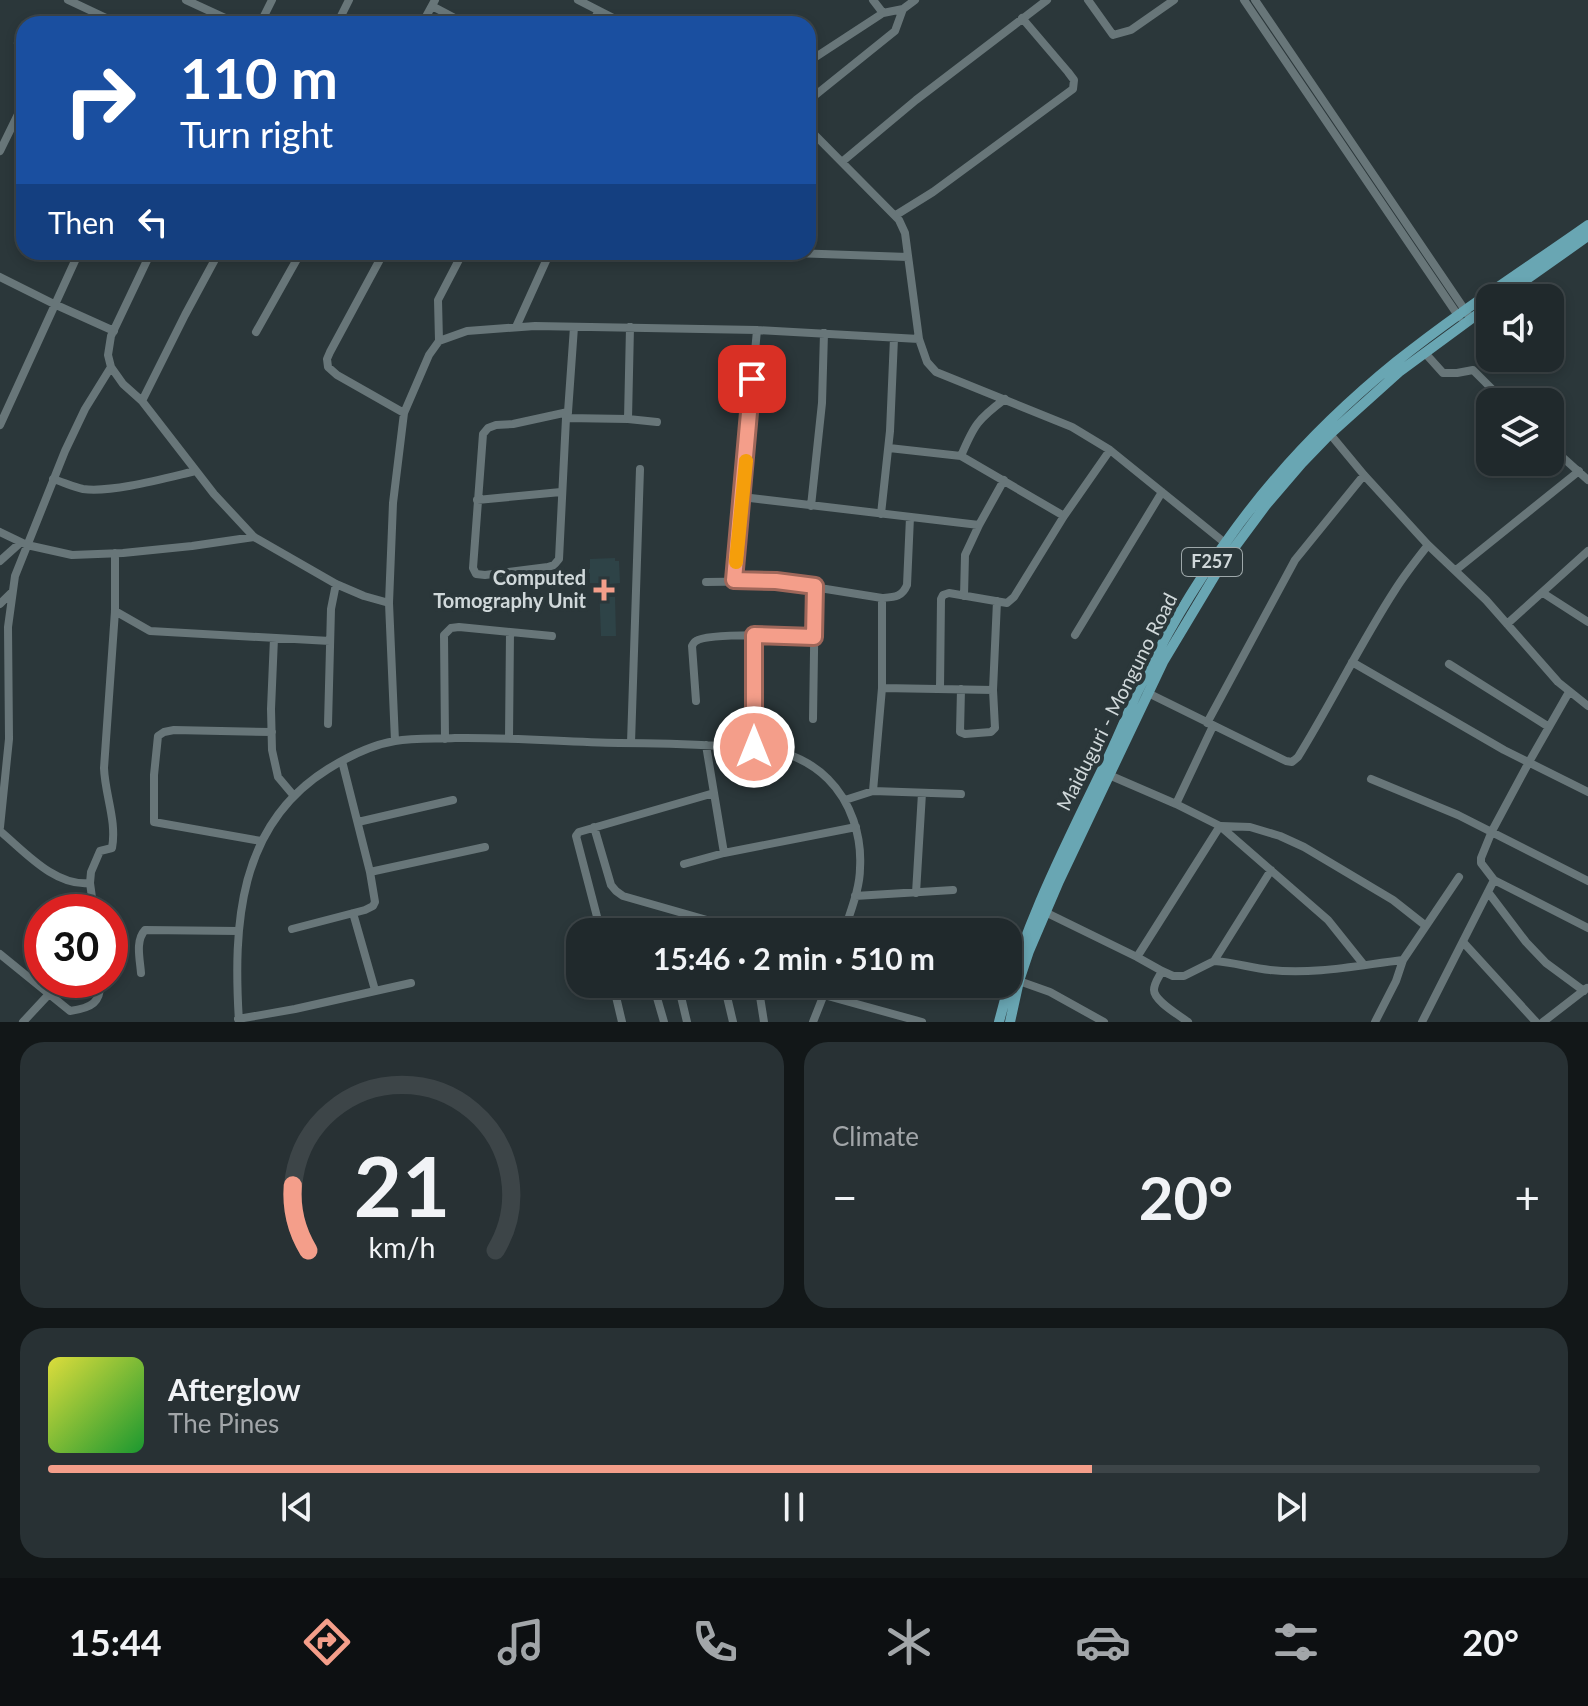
<!DOCTYPE html>
<meta charset="utf-8">
<style>
:root{--surface:#20292c;--page:#283134;--text:#f1f3f6;--muted:#a2a6a9;--line:#3d4548;--accent:#f49e8a}
body{margin:0;font-family:Lato,sans-serif;background:var(--page);color:var(--text);height:100vh;display:flex;flex-direction:column;font-size:30px;white-space:nowrap}
*{box-sizing:border-box;margin:0}
p{font-size:26px;color:var(--muted)}
.icon{flex:none;width:44px;height:44px;fill:none;stroke:currentColor;stroke-width:2;stroke-linecap:round;stroke-linejoin:round}
.map{position:relative;height:1022px;overflow:hidden}
.drawer{display:flex;flex-direction:column;gap:20px;padding:20px;background:#121718;flex:1}
.drawer>*{flex:none}
.hud{position:absolute;left:16px;top:16px;width:800px;height:244px;border-radius:24px;box-shadow:0 4px 12px #0003,0 0 0 2px var(--line);background:#1a4fa0;color:#fff;overflow:hidden}
.tools{position:absolute;left:1476px;top:284px;display:grid;gap:16px}
.tools a{display:grid;place-items:center;width:88px;height:88px;border-radius:16px;background:var(--surface);box-shadow:0 4px 12px #0003,0 0 0 2px var(--line);font-size:40px}
.speed{position:absolute;left:24px;top:894px;display:flex;gap:16px;font-size:40px;font-weight:700;text-align:center}
.speed>*{display:grid;place-content:center;width:104px;height:104px;border-radius:50%;background:var(--surface);box-shadow:0 4px 12px #0003,0 0 0 2px var(--line);line-height:1}
.speed .limit{border:12px solid #d22;background:#fff;color:#111}
.pin{position:absolute;display:grid;place-items:center;width:68px;height:68px;color:#fff;margin:-34px;border-radius:16px;box-shadow:0 4px 12px #0006}
.me{position:absolute;width:88px;margin:-44px;rotate:0deg;stroke-linejoin:round;filter:drop-shadow(0 0 6px #0008)}
.turn{display:flex;align-items:center;gap:28px;height:168px;padding:0 32px;font-size:36px}
.turn .icon{width:104px;height:104px;stroke-width:2.5}
.turn b{display:block;font-size:56px;line-height:68px}
.then{display:flex;align-items:center;height:76px;padding:0 32px;background:#0003;gap:16px;font-size:30px}
.big{font-size:60px;font-weight:700;line-height:1.1}
.drawer .tile{flex:1;display:flex;flex-direction:column;justify-content:center;gap:12px;min-width:0;padding:0 28px;border-radius:24px;background:var(--page)}
.drawer .dial{align-items:center;gap:0}
.dial svg{height:208px;overflow:visible;fill:none;stroke:var(--line);stroke-width:7;stroke-linecap:round;text-anchor:middle}
.dial text{fill:var(--text);stroke:none}
.song{display:flex;align-items:center;gap:24px}
.cover{width:96px;height:96px;border-radius:12px;background:linear-gradient(135deg,hsl(60 70% 55%),hsl(130 70% 35%))}
.played{height:8px;border-radius:4px;background:linear-gradient(90deg,var(--accent) 70%,var(--line) 70%)}
.keys{display:flex;justify-content:space-around;direction:ltr}
.heat{display:flex;justify-content:space-between;align-items:center;font-size:44px;direction:ltr}
.drawer .tiles{flex:1;display:grid;gap:20px;grid-template-columns:1fr 1fr}
.tile:last-child{grid-column:span 2}
.trip{position:absolute;left:566px;top:918px;width:456px;height:80px;border-radius:24px;background:var(--surface);box-shadow:0 4px 12px #0003,0 0 0 2px var(--line);font-weight:700;line-height:80px;text-align:center}
.dock{display:flex;height:128px;justify-content:space-around;align-items:center;background:#0d1012;color:var(--muted)}
.dock .icon{width:56px;height:56px}
.dock .current{color:var(--accent)}
.dock b{font-size:36px;color:var(--text)}
.map>svg:first-child{display:block}
</style>
<div class="map">
<svg width="1588" height="1022" viewBox="0 0 1588 1022">
<rect width="100%" height="100%" fill="#2b373a"/>
<path fill="#2e4347" d="M615,558V561H619L620,583L608,584V597H615L616,636H601L599,583H590V573H587V569H590V559Z"/>
<g fill="none" stroke-linecap="round" stroke-linejoin="round">
<path stroke="#687679" stroke-width="8" d="M68,0L119,24
M186,0L238,24
M578,0L625,24
M873,0L883,13
M1088,0L1113,35L1131,30L1174,0
M1244,0L1459,317
M1255,0L1471,319
M432,6L466,24
M260,24L272,0
M337,24L349,0
M422,24L435,0
M592,24L598,12
M18,43L24,47
M808,62L883,13L903,9L915,0
M808,101L895,31L903,9
M808,128L899,220L905,233L919,339L927,362L936,372L1072,427L1110,450L1225,543
M0,151L24,102
M843,161L916,100L1047,0
M896,215L933,192L1073,89L1074,80L1068,72L1022,18
M151,252L111,336L108,355L111,367L123,384L142,401L214,494L254,537L336,584L364,596L389,603
M384,252L330,352L327,359L328,367L337,375L404,413
M685,252L793,253L908,257
M0,277L54,304L114,331
M516,327L550,252
M256,332L301,252
M439,341L438,300L463,252
M1425,353L1443,373H1457L1473,370L1505,402
M142,401L185,315L219,252
M568,412L513,424L496,425L488,428L483,434L473,568L476,574L485,575L548,567L554,565L559,559L566,418L568,412L574,327
M566,418L628,419L657,422
M628,419L630,327
M0,425L79,252
M1330,434L1364,475L1428,545L1486,600L1558,682L1588,706
M1550,446L1588,480
M889,448L961,456L1064,516
M961,456C974,425 978,419 1005,399
M53,479C63,482 73,487 83,489C112,493 166,478 196,471
M742,497L979,525
M477,500L561,492
M811,506L822,403L824,333
M881,514L890,431L894,338
M0,532L27,545L72,555L123,553L192,546L254,537
M0,561L20,543
M1456,570L1579,471
M734,580L757,330
M706,582L776,581L882,598C895,597 902,597 907,585L910,517
M1543,593L1588,622
M964,596L965,555L979,525L1004,480
M0,604L11,593
M115,611L150,631L330,641
M1507,624L1588,551
M1075,635L1162,492
M274,638L271,709L272,750L278,777L294,796
M1352,662L1504,750L1588,792
M1449,664L1549,727
M882,688L993,690
M940,688L941,599L943,595L949,593L1007,603L1014,597L1064,516L1110,450
M961,689L960,732L965,734L991,732L995,728L993,690L997,601
M1569,692L1529,762L1492,831L1481,858V863L1494,880L1588,928
M1148,693L1286,761L1292,762L1298,757C1332,702 1360,644 1395,590C1405,574 1417,559 1428,545
M696,701L692,646C693,644 694,642 696,641C709,632 794,636 814,637
M813,719L815,586
M1207,723L1295,560L1364,475
M328,724L331,609L336,584
M509,738L510,632
M445,739L444,635L451,628L459,627L552,636
M395,741L389,603L393,503L404,413L429,355L439,341L467,331L535,326L757,330L919,339
M631,743L640,469
M706,745L724,853
M754,747V635
M1109,775L1176,804L1220,826L1328,920L1364,965
M1371,779L1458,815L1588,881
M873,791L882,688V598
M845,800L873,791L961,794
M1176,804L1213,726
M358,822L453,800
M1221,826L1250,827L1280,836L1304,847L1393,900L1426,926
M0,827L9,739L8,627L15,576L65,451L85,409L111,367
M594,827L611,885L616,891L623,896L714,922L728,932
M0,831C24,851 55,887 90,883
M261,841L154,822V775L158,736L164,732L174,730L272,732
M684,864L724,853L856,827
M370,872L485,847
M1488,892L1526,942L1546,963L1584,991
M916,893L922,793
M855,896L953,890
M94,912L90,883L91,872L100,851L112,848C117,821 105,795 104,768L115,611V553
M1045,912L1137,957L1162,971L1173,976H1184L1214,961L1271,870
M353,913L375,990
M292,929L365,910L373,906L375,902L370,872L342,761
M601,932L576,836L579,832L714,793
M1463,942L1536,1022
M0,954L70,1011C91,1008 102,1003 100,980
M1137,957L1220,826
M1214,961C1233,962 1251,968 1270,970C1314,975 1360,965 1403,960
M1162,971C1159,977 1154,983 1154,990C1154,1001 1179,1015 1188,1022
M141,973C140,959 135,941 145,930L238,931
M1019,981L1050,992L1104,1022
M613,984L622,1022
M653,984L664,1022
M678,984L687,1022
M724,984L733,1022
M758,984L764,1022
M824,995L922,1022
M238,1019L295,1009L411,983
M23,1022L50,993
M239,1022C233,925 238,825 328,769C349,756 371,745 395,741C414,738 436,739 455,738C510,737 564,742 619,743C653,743 687,744 722,746C743,747 767,747 787,754C802,759 817,768 828,779C851,802 862,836 860,868C860,889 850,912 844,932
M813,1022L828,984
M1375,1022L1396,981L1403,960L1459,877
M1422,1022L1494,880
M1543,1022L1587,988"/>
<path stroke="#69a6b3" stroke-width="10" d="M1500,298L1588,236
M999,1022C1021,933 1062,852 1102,770C1115,745 1125,719 1137,693C1162,641 1192,589 1226,542C1273,475 1332,414 1396,362C1457,313 1524,270 1588,225
M1010,1022L1019,981L1029,951L1059,881L1163,662L1220,567L1266,505L1302,463L1330,434L1399,372L1490,305"/>
</g>
<g fill="none" stroke-linecap="round" stroke-linejoin="round">
<defs>
<path id="route" d="M752,379L734,580L776,581L815,586L814,637L754,635V747"/>
</defs>
<use href="#route" stroke="#9f675a" stroke-width="20"/>
<use href="#route" stroke="#f49e8a" stroke-width="14"/>
<path stroke="#f59e0b" stroke-width="14" d="M736,562L746,461"/>
</g>
<path fill="#f49e8a" stroke="#2b373a" stroke-width="3" d="M600 578h8v8h8v8h-8v8h-8v-8h-8v-8h8z"/>
<g text-anchor="middle" stroke-width="8" stroke-linejoin="round" paint-order="stroke">
<rect fill="#2b373a" stroke="#9ea8aa" stroke-width="2" x="1182" y="548" width="60" height="28" rx="6"/>
<g font-size="18" font-weight="bold" fill="#d0d8da">
<text x="1212" y="568">F257</text>
</g>
<g font-size="20" font-weight="bold" fill="#d0d8da" stroke="#2b373a" text-anchor="end">
<text x="586" y="585">Computed<tspan x="586" dy="23">Tomography Unit</tspan></text>
</g>
<g font-size="20" fill="#d0d8da" stroke="#2b373a">
<text transform="translate(1117 702) rotate(-63)" y="7">Maiduguri - Monguno Road</text>
</g>
</g>
</svg>
<div class="tools">
<a><svg class="icon" aria-label="sound" viewBox="0 0 24 24"><path d="M4 9h4l5-4v14l-5-4H4zM17 9q2 3 0 6"/></svg></a>
<a><svg class="icon" aria-label="layers" viewBox="0 0 24 24"><path d="M12 4l9 5-9 5-9-5zM3 14l9 5 9-5"/></svg></a>
</div>
<div class="speed"><div class="limit">30</div></div>
<div class="pin" style="left:752px;top:379px;background:#d93025"><svg class="icon" aria-label="arrive" viewBox="0 0 24 24"><path d="M6 21V4h12l-3 4 3 4H6"/></svg></div>
<svg class="me" style="left:754px;top:747px" viewBox="-20 -20 40 40"><circle r="17" fill="#f49e8a" stroke="#fff" stroke-width="3"/><path d="M0-11L8 9 0 5-8 9z" fill="#fff"/></svg>
<div class="trip">15:46 · 2 min · 510 m</div>
<div class="hud">
<div class="turn"><svg class="icon" aria-label="right" viewBox="0 0 24 24"><path d="M7 20v-9h11M14 6l5 5-5 5"/></svg><div><b>110 m</b>Turn right</div></div>
<div class="then">Then<svg class="icon" aria-label="left" viewBox="0 0 24 24"><path d="M17 20v-9H6M10 6l-5 5 5 5"/></svg></div>
</div>
</div>
<section class="drawer">
<div class="tiles">
<div class="tile dial"><svg viewBox="0 0 100 80">
<path d="M14 69A42 42 0 1 1 86 69"/>
<path d="M14 69A42 42 0 0 1 8 44" stroke="#f49e8a"/>
<text x="50" y="56" font-size="32" font-weight="700">21</text>
<text x="50" y="72" font-size="11">km/h</text>
</svg></div>
<div class="tile"><p>Climate</p>
<div class="heat"><a>−</a><b class="big">20°</b><a>+</a></div>
</div>
<div class="tile">
<div class="song"><i class="cover"></i><div><b>Afterglow</b><p>The Pines</p></div></div>
<div class="played"></div>
<div class="keys"><svg class="icon" aria-label="previous" viewBox="0 0 24 24"><path d="M18 5L8 12l10 7zM5 5v14"/></svg><svg class="icon" aria-label="pause" viewBox="0 0 24 24"><path d="M8 5v14M16 5v14"/></svg><svg class="icon" aria-label="next" viewBox="0 0 24 24"><path d="M6 5l10 7-10 7zM19 5v14"/></svg></div>
</div>
</div>
</section>
<nav class="dock">
<b>15:44</b>
<svg class="icon current" aria-label="directions" viewBox="0 0 24 24"><path d="M12 3l9 9-9 9-9-9zM9 14v-3h6M13 9l2 2-2 2"/></svg>
<svg class="icon" aria-label="music" viewBox="0 0 24 24"><path d="M9 18V5l10-2v13"/><circle cx="6" cy="18" r="3"/><circle cx="16" cy="16" r="3"/></svg>
<svg class="icon" aria-label="phone" viewBox="0 0 24 24"><path d="M5 4h4l2 5-3 2q2 4 5 5l2-3 5 2v4C11 20 4 13 5 4z"/></svg>
<svg class="icon" aria-label="climate" viewBox="0 0 24 24"><path d="M12 3v18M4 7l16 10M4 17L20 7"/></svg>
<svg class="icon" aria-label="car" viewBox="0 0 24 24"><path d="M5 17H2v-5l4-1 3-4h7l3 4 3 1v5h-3M9 17h6M6 11h13"/><circle cx="7" cy="17" r="2"/><circle cx="17" cy="17" r="2"/></svg>
<svg class="icon" aria-label="filters" viewBox="0 0 24 24"><path d="M4 7h16M4 17h16"/><circle cx="9" cy="7" r="2"/><circle cx="15" cy="17" r="2"/></svg>
<b>20°</b>
</nav>
